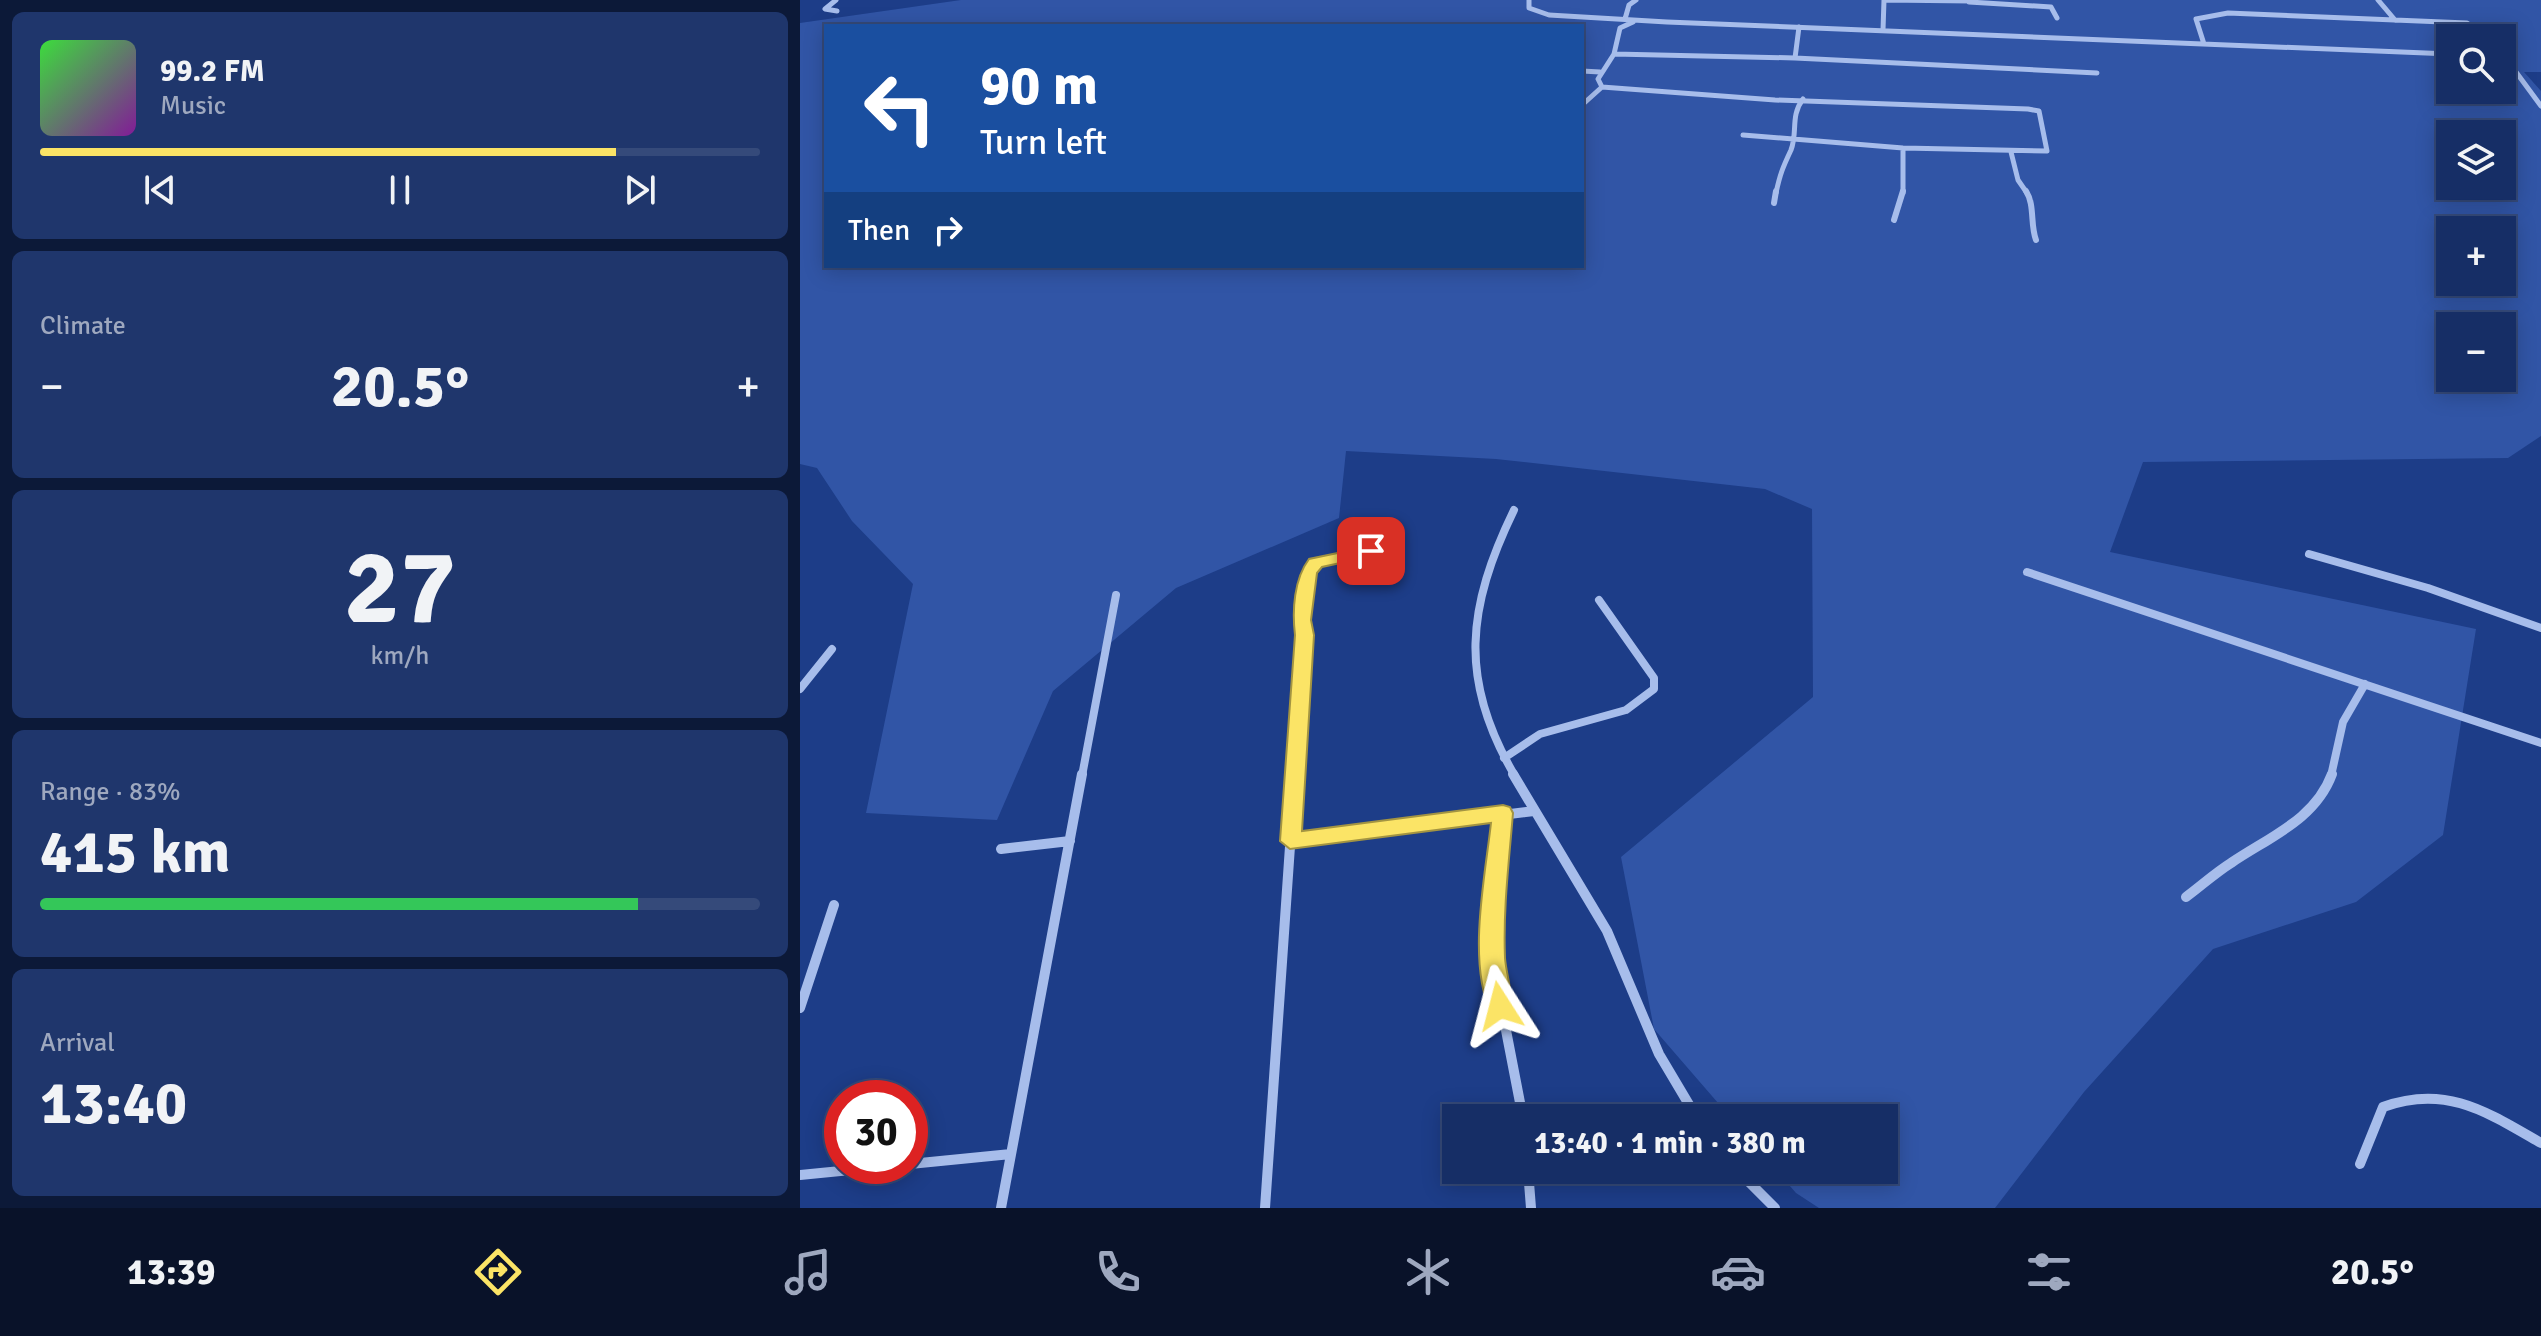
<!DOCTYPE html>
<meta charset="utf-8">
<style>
:root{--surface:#162e66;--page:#1f366c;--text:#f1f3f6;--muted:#9ea8bf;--line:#354a7a;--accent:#fbe466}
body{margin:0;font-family:Signika,sans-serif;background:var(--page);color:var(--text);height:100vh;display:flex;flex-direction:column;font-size:30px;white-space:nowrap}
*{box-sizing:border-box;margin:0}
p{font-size:26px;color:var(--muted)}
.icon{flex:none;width:44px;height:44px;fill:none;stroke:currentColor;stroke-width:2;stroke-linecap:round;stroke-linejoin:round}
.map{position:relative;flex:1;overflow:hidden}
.drawer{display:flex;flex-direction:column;gap:12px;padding:12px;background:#0c1938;width:800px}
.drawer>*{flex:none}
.top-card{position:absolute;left:24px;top:24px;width:760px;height:244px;border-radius:0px;box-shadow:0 4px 20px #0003,0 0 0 2px var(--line);background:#1a4fa0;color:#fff;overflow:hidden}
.fabs{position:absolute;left:1636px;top:24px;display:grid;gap:16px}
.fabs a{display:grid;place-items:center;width:80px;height:80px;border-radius:0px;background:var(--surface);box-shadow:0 4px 20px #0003,0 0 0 2px var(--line);font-size:40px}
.speed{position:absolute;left:24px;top:1080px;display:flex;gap:16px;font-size:40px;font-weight:700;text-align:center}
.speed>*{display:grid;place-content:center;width:104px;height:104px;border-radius:50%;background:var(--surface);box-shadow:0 4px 20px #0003,0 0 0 2px var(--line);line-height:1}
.speed .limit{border:12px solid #d22;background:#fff;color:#111}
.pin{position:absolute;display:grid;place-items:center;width:68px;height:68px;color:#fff;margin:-34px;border-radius:16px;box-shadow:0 4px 12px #0006}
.me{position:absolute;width:88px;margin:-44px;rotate:351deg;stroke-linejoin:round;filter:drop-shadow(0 0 6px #0008)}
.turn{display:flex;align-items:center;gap:28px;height:168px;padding:0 24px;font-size:36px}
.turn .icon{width:104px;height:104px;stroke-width:2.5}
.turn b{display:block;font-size:56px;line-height:68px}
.then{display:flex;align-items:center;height:76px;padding:0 24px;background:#0003;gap:16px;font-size:30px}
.big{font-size:60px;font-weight:700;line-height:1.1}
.drawer .tile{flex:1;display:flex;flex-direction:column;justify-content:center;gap:12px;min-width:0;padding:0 28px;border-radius:12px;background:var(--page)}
.drawer .dial{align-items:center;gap:0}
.dial b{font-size:104px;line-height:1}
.song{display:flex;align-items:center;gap:24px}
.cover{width:96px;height:96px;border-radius:12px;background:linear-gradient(135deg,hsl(120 70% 55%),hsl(290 70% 35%))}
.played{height:8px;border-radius:4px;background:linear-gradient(90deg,var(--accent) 80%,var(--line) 80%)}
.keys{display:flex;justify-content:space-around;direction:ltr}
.heat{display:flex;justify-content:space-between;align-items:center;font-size:44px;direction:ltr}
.charge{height:12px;border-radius:6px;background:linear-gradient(90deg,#34c759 83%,var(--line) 0)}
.trip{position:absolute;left:642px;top:1104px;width:456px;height:80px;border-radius:0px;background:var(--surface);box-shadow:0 4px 20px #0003,0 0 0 2px var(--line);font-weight:700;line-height:80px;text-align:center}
.menu{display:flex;height:128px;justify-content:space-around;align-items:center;background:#091229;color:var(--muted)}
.menu .icon{width:56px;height:56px}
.menu .selected{color:var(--accent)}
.menu b{font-size:36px;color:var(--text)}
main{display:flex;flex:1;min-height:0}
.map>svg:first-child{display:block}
</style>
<main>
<section class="drawer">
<div class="tile">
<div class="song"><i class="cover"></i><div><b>99.2 FM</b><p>Music</p></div></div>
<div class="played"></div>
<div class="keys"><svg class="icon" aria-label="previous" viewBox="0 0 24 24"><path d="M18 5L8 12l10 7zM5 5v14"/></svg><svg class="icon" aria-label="pause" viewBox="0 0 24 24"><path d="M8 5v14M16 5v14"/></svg><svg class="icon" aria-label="next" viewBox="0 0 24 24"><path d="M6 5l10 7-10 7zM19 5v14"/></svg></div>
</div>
<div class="tile"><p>Climate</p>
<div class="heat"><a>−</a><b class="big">20.5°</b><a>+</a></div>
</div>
<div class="tile dial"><b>27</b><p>km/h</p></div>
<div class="tile"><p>Range · 83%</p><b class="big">415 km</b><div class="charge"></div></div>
<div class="tile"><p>Arrival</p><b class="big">13:40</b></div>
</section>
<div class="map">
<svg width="1741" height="1208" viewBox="0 0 1741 1208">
<rect width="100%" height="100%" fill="#1d3d88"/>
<path fill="#3155a6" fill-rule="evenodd" d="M161,0H1741V72H1724L1741,91V436L1708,458L1343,462L1310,552L1676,629L1643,835L1556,902L1413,949L1284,1092L1195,1208H1019L996,1193L976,1170H1084V1118H931L854,1029L821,857L1013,697L1012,509L965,489L696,459L546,451L539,518L376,588L253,691L197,820L66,813L113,584L52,521L17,468L0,464V23ZM26,26H782V266H26ZM1650,38H1702V90H1650ZM1650,134H1702V186H1650ZM1650,230H1702V282H1650ZM1650,326H1702V378H1650Z"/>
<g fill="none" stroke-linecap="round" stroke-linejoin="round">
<path stroke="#a7bdeb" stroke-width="5" d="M36,0L25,9L37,11
M729,0V8L749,15L867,22L1650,54
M1085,0L1172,1
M1578,0L1595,20
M1169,2L1251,7L1257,18
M825,19L829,5L836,0
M833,22L820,28L814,54L798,79L802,87L975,100L1228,109L1239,111L1247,151L1103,148L943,135
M1083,30L1084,0
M1404,44L1396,19L1428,13L1667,23L1687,38
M1702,53L1741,106
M814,54L995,58L999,27
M995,58L1297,73
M782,71L800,72
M782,105L802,87
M1103,148V193
M1211,152L1218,180L1227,193
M976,193C980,174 983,167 991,150C998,132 990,116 1003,99"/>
<path stroke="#a7bdeb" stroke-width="6" d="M1226,191C1235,205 1230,224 1236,240
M974,203L976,191
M1094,220L1103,191"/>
<path stroke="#a7bdeb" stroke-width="8" d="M714,510C667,607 658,680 715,776
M1509,554L1628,588L1741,628
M1227,572L1741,743
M0,689L32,649
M704,758L740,734L826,710L854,689V678L799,600
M282,776L316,595
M494,776L507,578L516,563L571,551
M1531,776L1543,722L1565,684"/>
<path stroke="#a7bdeb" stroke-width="10" d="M713,774L807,931L859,1054L897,1118
M703,813L694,896L692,958L723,1118
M490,841L734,811
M201,849L270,841
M1386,897C1401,886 1415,873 1431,863C1469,837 1515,820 1532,774
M0,1008L34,905
M110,1164L211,1154
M1560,1164L1583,1107C1646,1084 1687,1112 1741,1143
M728,1170L731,1208
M937,1170L975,1208
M0,1175L91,1166
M201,1208L282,774
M465,1208L495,774"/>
</g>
<path fill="#fbe466" stroke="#a39442" stroke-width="2" d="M571,546L580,551L577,555L522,567L517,573L511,620L514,635L502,831L703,805L710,807L713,813C709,862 703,909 705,958C706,974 715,999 709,1013L700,1016L691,1013C667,962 685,877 691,823L490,849L480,841L495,635C492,610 494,579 509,559Z"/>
</svg>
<div class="fabs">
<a><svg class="icon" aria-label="search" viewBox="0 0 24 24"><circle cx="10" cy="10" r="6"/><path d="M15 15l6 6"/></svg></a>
<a><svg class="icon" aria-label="layers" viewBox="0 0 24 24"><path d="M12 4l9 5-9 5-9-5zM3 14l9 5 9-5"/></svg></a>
<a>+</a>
<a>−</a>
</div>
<div class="speed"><div class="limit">30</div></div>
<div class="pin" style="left:571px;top:551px;background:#d93025"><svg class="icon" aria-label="arrive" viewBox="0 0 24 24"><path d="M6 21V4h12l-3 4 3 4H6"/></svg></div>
<svg class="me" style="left:700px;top:1006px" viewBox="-20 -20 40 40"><path d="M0-17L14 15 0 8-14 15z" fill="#fbe466" stroke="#fff" stroke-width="4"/></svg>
<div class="trip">13:40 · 1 min · 380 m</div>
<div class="top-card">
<div class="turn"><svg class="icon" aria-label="left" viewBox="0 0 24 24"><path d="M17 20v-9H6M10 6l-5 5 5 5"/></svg><div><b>90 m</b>Turn left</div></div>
<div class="then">Then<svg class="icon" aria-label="right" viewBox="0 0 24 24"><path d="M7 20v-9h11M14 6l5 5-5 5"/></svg></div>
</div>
</div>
</main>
<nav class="menu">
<b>13:39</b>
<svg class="icon selected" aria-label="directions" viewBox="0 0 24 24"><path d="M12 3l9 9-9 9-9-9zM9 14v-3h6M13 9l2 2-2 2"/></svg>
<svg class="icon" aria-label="music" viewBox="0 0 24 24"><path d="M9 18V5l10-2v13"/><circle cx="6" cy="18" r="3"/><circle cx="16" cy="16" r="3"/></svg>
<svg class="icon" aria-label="phone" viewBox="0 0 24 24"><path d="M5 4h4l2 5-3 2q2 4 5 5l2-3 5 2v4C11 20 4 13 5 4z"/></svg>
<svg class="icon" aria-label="climate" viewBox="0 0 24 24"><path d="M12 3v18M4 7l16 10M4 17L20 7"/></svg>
<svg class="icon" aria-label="car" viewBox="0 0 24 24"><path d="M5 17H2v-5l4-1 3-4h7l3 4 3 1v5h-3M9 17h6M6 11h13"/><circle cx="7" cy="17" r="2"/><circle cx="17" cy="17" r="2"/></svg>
<svg class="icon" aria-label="filters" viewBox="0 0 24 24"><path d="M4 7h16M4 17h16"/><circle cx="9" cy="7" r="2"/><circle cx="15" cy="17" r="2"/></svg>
<b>20.5°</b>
</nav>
